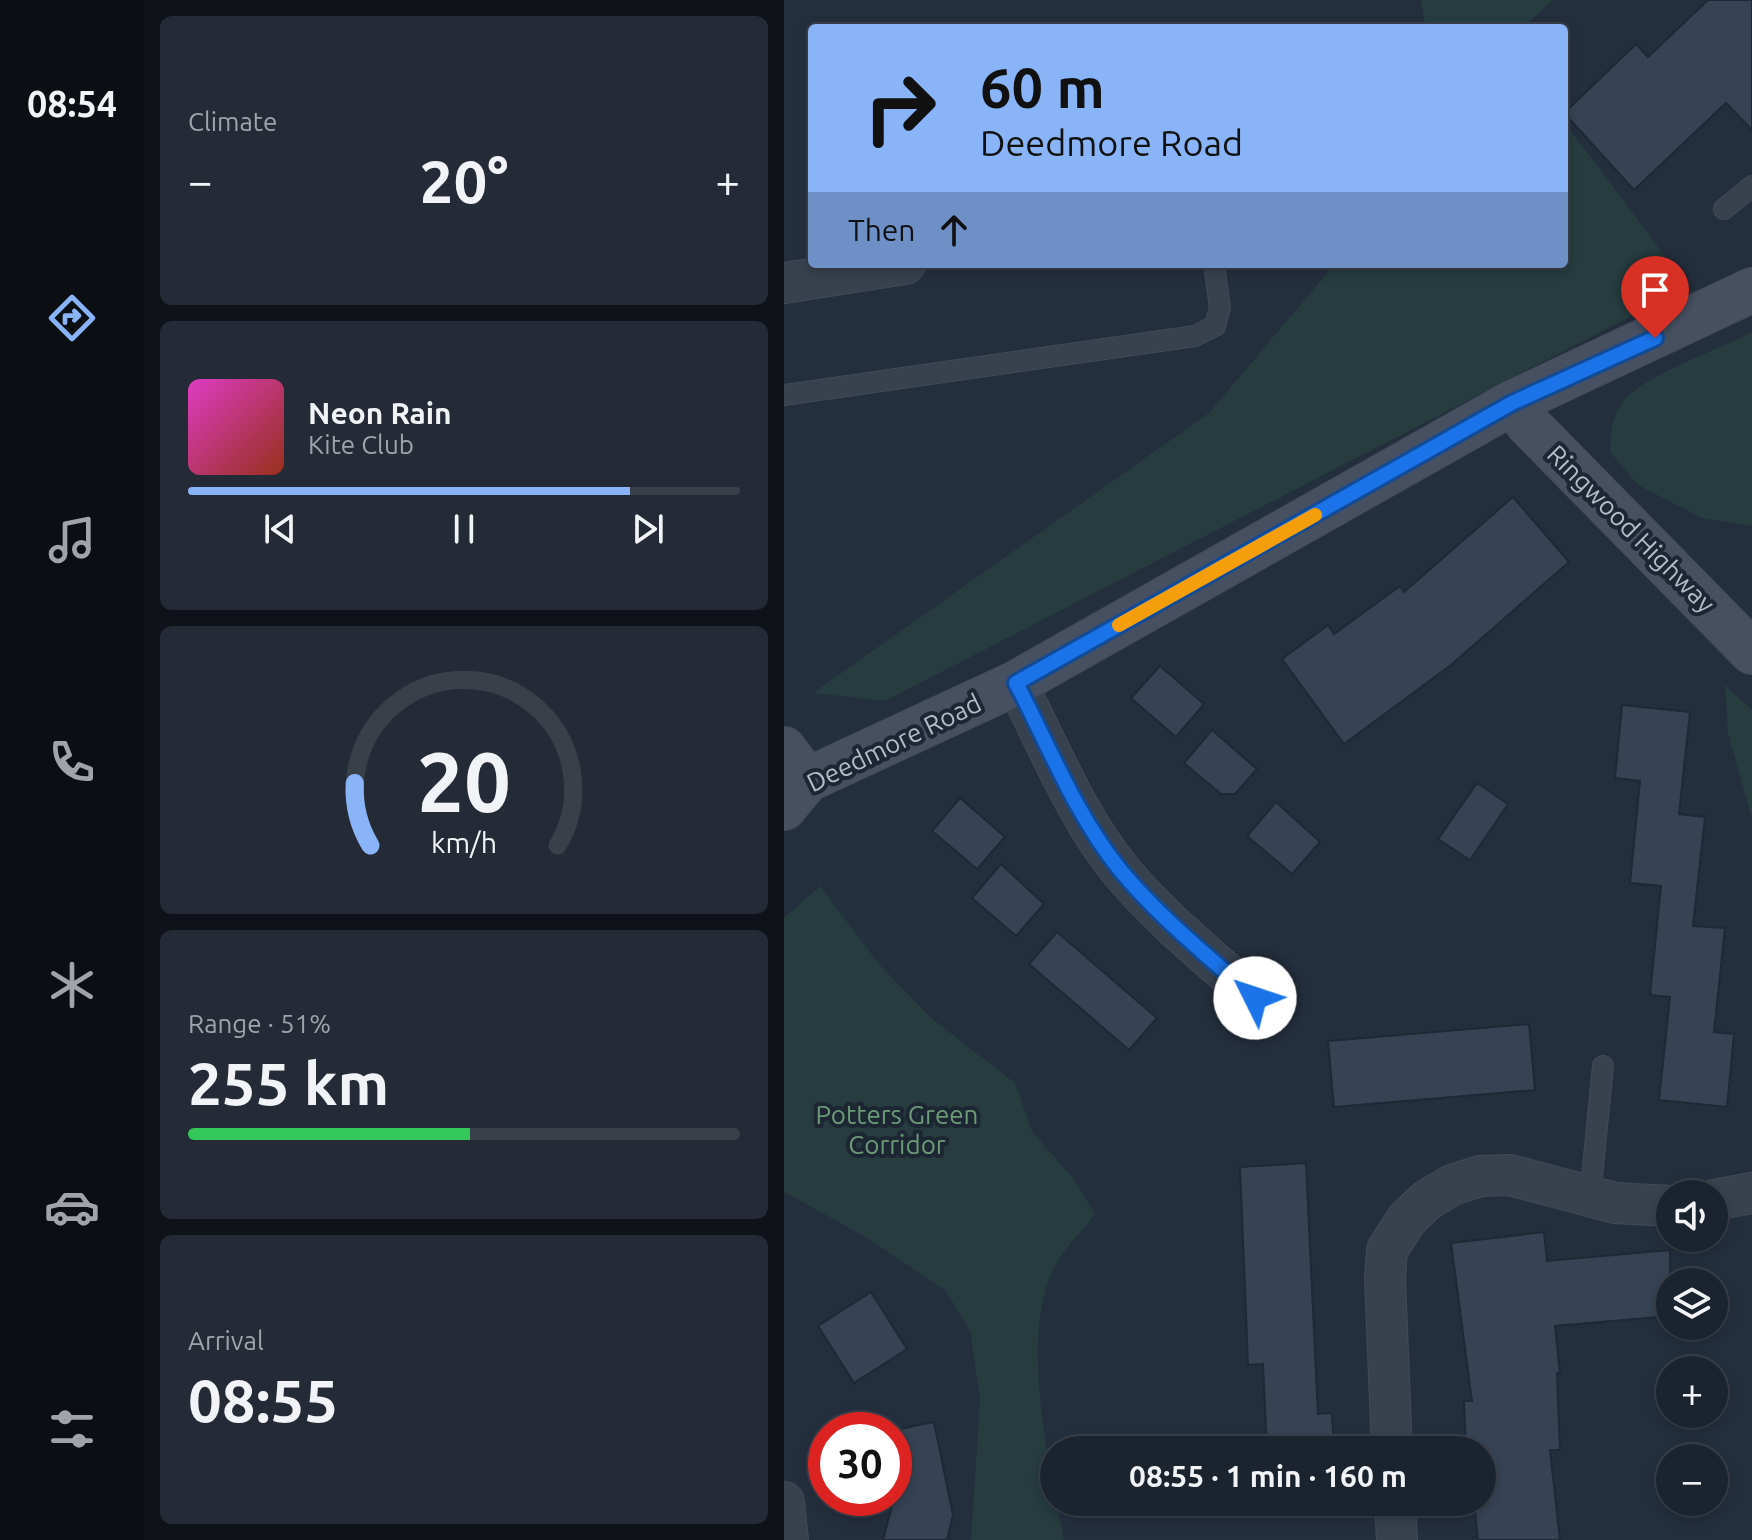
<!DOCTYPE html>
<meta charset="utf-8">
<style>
:root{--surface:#1b232e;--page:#242b36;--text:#f1f3f6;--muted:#a0a4aa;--line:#39404a;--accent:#8ab4f8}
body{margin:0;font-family:Ubuntu,sans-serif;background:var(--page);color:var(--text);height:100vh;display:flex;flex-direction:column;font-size:30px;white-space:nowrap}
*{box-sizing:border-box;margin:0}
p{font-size:26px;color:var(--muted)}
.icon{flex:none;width:44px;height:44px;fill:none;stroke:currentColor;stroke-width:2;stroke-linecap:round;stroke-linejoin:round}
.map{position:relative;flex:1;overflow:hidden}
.drawer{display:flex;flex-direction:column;gap:16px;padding:16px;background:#0f1319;width:640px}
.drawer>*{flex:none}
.top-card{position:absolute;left:24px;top:24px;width:760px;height:244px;border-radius:8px;box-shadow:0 4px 12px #0003,0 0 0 2px var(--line);background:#8ab4f8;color:#111;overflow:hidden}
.fabs{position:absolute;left:872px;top:1180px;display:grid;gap:16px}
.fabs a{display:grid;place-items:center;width:72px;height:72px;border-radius:50%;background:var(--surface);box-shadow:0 4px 12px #0003,0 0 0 2px var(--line);font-size:40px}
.speed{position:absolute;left:24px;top:1412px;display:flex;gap:16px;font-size:40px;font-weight:700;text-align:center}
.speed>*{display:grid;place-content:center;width:104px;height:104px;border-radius:50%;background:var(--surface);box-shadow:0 4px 12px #0003,0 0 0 2px var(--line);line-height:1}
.speed .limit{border:12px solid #d22;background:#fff;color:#111}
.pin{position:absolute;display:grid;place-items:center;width:68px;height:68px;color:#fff;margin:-82px -34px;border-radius:50% 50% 50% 0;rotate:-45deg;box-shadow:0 0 8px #0007}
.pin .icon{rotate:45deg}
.me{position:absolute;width:88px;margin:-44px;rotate:311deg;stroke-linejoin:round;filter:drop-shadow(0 0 6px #0008)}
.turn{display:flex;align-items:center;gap:28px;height:168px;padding:0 40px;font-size:36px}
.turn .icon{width:104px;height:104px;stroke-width:2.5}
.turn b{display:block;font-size:56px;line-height:68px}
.then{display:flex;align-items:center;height:76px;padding:0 40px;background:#0003;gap:16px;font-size:30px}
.big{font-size:60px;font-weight:700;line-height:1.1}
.drawer .widget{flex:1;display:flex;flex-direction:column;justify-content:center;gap:12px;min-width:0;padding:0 28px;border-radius:12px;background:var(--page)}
.drawer .dial{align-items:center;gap:0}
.dial svg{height:208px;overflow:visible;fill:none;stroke:var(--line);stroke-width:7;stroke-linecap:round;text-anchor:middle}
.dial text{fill:var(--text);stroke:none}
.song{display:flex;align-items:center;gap:24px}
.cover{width:96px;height:96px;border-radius:12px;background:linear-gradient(135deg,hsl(310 70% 55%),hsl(10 70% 35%))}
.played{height:8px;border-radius:4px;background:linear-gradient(90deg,var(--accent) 80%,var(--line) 80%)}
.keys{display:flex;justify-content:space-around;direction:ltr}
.heat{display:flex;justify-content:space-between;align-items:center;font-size:44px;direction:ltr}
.charge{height:12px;border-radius:6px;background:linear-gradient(90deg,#34c759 51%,var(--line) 0)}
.trip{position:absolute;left:256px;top:1436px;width:456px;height:80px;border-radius:40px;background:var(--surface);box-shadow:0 4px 12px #0003,0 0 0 2px var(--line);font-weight:700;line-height:80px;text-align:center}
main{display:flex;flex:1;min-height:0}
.tabs{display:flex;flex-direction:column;width:144px;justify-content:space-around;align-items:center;background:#0b0e12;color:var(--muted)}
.tabs .icon{width:56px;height:56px}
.tabs .selected{color:var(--accent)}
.tabs b{font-size:36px;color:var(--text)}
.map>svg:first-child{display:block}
</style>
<main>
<nav class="tabs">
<b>08:54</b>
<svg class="icon selected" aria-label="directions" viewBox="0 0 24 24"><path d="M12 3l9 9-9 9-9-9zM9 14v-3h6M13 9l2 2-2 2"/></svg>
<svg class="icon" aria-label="music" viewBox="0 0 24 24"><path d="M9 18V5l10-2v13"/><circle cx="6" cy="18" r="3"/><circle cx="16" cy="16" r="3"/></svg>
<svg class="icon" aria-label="phone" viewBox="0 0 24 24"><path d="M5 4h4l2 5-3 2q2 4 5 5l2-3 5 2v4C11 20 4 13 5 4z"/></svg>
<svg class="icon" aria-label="climate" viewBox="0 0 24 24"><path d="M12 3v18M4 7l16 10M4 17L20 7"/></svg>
<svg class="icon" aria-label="car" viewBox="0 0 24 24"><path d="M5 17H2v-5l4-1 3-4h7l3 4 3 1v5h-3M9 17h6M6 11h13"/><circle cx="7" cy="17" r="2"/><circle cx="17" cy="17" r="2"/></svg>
<svg class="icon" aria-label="filters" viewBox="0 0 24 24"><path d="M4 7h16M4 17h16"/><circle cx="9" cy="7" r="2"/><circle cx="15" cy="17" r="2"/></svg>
</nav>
<section class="drawer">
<div class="widget"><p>Climate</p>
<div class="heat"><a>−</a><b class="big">20°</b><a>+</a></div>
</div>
<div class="widget">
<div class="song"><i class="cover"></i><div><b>Neon Rain</b><p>Kite Club</p></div></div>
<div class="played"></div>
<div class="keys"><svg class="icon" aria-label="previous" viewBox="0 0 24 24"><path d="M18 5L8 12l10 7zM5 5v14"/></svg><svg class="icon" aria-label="pause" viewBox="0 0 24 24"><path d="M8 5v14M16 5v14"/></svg><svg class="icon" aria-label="next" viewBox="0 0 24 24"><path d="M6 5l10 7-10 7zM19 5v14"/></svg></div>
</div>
<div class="widget dial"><svg viewBox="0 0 100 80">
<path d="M14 69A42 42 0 1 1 86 69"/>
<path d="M14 69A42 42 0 0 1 8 45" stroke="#8ab4f8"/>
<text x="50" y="56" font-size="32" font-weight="700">20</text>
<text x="50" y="72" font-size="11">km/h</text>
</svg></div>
<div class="widget"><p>Range · 51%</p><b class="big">255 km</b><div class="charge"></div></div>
<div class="widget"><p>Arrival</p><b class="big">08:55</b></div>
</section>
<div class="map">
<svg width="968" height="1540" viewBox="0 0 968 1540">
<rect width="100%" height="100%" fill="#242f3e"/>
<path fill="#263c3f" d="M637,0H769L739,28H641Z
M780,122L904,287L101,701L29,693L425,413L551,264H780Z
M968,332V526L918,518L854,485L826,452C827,435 827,419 837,404C855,377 936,349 968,332Z
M941,685L968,710V819L944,733Z
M36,886L95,964L147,1018L231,1083L248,1131L291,1181L311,1214C297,1232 276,1253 267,1274C237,1347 266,1467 280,1540H187L196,1399L186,1331L162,1291L80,1236L0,1192V918Z"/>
<path fill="#364354" stroke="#1f2835" stroke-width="2" d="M924,0H968V130L942,103L850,190L780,113L852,44L864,57Z
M729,497L785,562L667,665L560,744L498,659L544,625L550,634L616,586L620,592Z
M376,666L420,704L392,737L347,698Z
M838,705L906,712L895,814L921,817L909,926L941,928L930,1032L950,1034L943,1107L875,1100L886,997L866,995L877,886L846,883L856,781L831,778Z
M428,730L473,769L451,794H437L400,763Z
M693,783L724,804L686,860L654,839Z
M176,798L221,837L193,869L148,831Z
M492,802L536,842L508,874L463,836Z
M217,864L260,904L232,936L188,898Z
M273,932L373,1018L345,1050L245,964Z
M745,1024L751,1090L550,1107L544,1041Z
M522,1163L534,1414L548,1413L550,1450H483L479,1364L464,1365L456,1167Z
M760,1232L763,1261L886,1250V1316L771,1326L776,1373H773L776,1450H766L776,1540H694L690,1502H698V1450H682L680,1401H688L667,1243Z
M87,1292L123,1349L70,1383L34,1326Z
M150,1422L169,1515L163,1540H99L110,1498V1430Z"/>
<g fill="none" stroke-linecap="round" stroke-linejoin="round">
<defs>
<path id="lane" d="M940,209L968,186
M0,395L411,336L431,326L436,308L430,264
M806,1197L819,1066"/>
<path id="street" d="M0,283L121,264
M232,683C265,746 292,816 337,871C376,918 425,957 471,998
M930,1200L968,1193
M608,1450L601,1279L603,1250L623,1219L643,1200L668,1185L696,1176L726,1175L831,1203L886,1206
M0,1502L4,1540
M611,1502L613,1540"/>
<path id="secondary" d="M728,403L744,424L968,652
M0,749L23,780
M0,808L23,780L232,683L728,403L968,290"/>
</defs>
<use href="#lane" stroke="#414a57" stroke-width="22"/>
<use href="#street" stroke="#414a57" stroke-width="42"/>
<use href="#secondary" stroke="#414a57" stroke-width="46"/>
<use href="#lane" stroke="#38414e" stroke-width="20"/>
<use href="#street" stroke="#38414e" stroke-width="40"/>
<use href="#secondary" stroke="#465061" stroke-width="44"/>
</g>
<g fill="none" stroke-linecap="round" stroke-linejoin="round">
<defs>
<path id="route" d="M471,998C425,957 376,918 337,871C292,816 265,746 232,683L728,403L871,338"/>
</defs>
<use href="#route" stroke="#114b97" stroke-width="20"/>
<use href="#route" stroke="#1a73e8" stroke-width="14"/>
<path stroke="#f59e0b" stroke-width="14" d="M335,625L531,515"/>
</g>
<g text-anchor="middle" stroke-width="8" stroke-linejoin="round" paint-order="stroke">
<g font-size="26" fill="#b4bcc9" stroke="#1d2633">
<text transform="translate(847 529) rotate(45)" y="9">Ringwood Highway</text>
<text transform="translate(110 743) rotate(-26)" y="9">Deedmore Road</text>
</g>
<g font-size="26" fill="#6b9a76" stroke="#1d2633">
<text x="113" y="1124">Potters Green<tspan x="113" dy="30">Corridor</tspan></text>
</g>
</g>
</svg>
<div class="fabs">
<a><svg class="icon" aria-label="sound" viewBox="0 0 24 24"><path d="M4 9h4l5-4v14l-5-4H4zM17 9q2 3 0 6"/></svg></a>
<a><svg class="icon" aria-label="layers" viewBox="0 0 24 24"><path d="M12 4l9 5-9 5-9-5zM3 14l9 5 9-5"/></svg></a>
<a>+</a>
<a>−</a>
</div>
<div class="speed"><div class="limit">30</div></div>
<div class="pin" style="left:871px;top:338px;background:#d93025"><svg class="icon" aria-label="arrive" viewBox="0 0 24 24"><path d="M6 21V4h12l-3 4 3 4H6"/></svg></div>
<svg class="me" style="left:471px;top:998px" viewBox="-20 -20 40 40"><circle r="19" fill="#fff"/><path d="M0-13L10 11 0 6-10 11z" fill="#1a73e8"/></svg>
<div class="trip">08:55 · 1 min · 160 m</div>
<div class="top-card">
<div class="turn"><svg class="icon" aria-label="right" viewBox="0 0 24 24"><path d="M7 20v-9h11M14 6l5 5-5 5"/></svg><div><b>60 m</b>Deedmore Road</div></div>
<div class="then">Then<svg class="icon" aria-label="ahead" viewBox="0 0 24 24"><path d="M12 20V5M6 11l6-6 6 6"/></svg></div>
</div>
</div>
</main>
